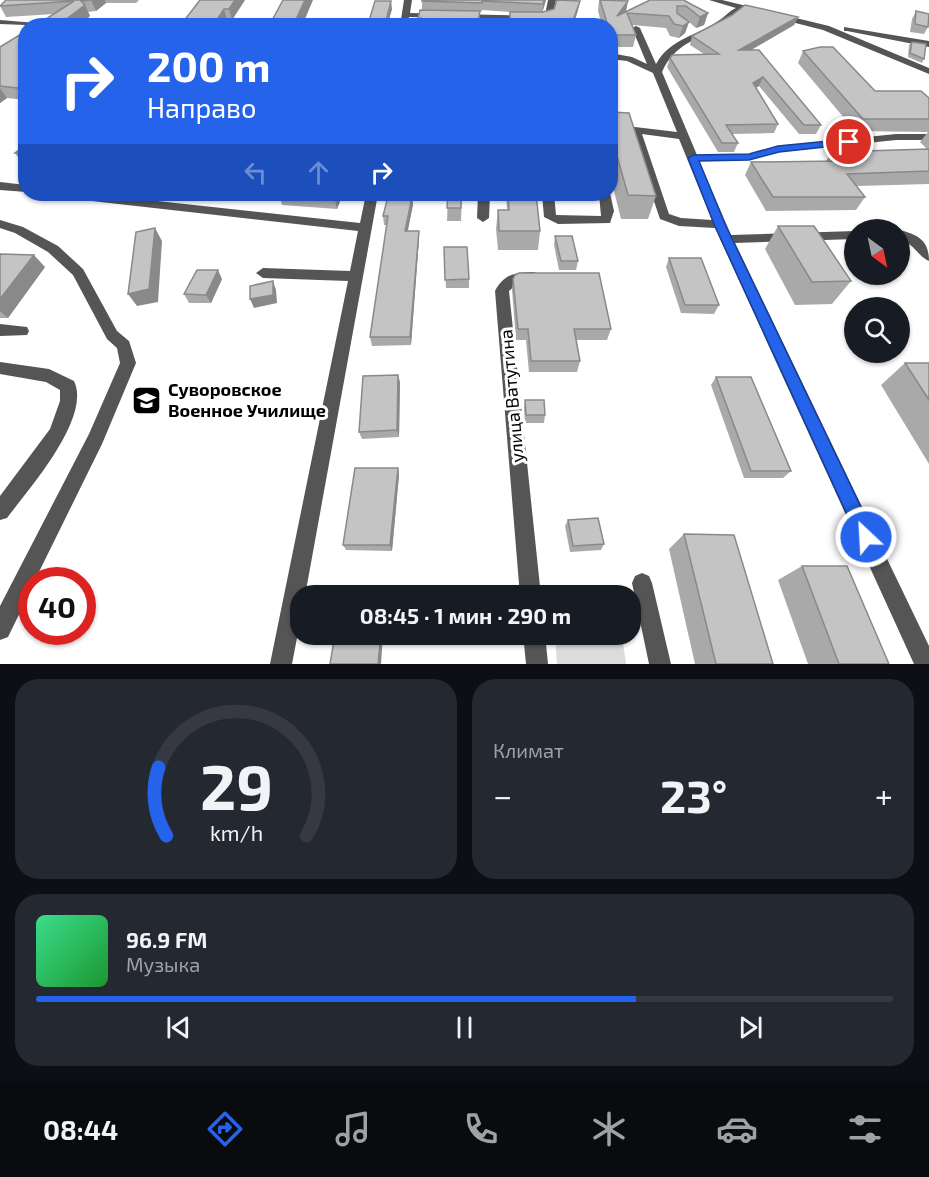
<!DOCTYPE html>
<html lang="ru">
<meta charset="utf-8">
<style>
:root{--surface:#171b24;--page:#242831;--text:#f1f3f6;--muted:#9ea1a6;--line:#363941;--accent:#2563eb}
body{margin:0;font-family:"Exo 2",sans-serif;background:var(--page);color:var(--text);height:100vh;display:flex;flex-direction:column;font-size:22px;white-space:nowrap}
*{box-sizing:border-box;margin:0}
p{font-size:20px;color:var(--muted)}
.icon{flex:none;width:33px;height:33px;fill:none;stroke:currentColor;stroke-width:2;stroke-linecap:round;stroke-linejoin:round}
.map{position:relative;height:664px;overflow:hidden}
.side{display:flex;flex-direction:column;gap:15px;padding:15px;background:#0d0f14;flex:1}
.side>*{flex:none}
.banner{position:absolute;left:18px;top:18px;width:600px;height:183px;border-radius:24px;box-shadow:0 2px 4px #0004;background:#2563eb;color:#fff;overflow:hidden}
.needle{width:39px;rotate:147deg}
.controls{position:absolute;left:844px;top:219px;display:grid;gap:12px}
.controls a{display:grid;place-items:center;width:66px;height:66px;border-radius:50%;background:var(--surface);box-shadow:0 2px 4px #0004;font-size:30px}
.speed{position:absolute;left:18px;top:567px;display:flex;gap:12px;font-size:30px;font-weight:700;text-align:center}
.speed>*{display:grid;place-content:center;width:78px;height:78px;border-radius:50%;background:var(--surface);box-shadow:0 2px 4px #0004;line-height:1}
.speed .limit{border:9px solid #d22;background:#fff;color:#111}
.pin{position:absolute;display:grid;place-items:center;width:51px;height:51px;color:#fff;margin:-26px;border:3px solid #fff;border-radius:50%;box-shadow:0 2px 6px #0007}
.me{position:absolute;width:66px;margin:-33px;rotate:335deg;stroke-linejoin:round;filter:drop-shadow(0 0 4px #0008)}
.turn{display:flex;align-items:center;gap:21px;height:126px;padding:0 30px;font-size:27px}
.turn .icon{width:78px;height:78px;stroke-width:2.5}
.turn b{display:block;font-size:42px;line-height:51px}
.lanes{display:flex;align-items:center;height:57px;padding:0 30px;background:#0003;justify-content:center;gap:30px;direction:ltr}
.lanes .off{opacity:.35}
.big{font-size:45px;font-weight:700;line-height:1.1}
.side .card{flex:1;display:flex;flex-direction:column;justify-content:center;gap:9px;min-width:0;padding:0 21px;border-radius:24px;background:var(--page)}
.side .dial{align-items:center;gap:0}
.dial svg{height:156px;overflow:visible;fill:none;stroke:var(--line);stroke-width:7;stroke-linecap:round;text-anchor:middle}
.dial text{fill:var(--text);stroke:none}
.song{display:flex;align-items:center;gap:18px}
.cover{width:72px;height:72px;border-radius:9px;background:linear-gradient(135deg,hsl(150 70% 55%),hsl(130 70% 35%))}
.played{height:6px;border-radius:3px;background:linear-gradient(90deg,var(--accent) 70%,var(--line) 70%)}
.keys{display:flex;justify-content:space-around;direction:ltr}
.heat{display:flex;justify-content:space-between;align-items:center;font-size:33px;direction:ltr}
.side .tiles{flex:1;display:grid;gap:15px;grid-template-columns:1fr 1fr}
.card:last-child{grid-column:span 2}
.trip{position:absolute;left:290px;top:585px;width:351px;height:60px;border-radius:24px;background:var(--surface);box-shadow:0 2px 4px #0004;font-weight:700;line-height:60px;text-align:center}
.menu{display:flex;height:96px;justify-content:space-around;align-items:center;background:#090b0e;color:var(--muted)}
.menu .icon{width:42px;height:42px}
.menu .selected{color:var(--accent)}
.menu b{font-size:27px;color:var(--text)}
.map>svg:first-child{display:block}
</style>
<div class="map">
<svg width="929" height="664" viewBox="0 0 929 664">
<rect width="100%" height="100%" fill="#fff"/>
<path fill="#dcdcdc" d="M555,635H622L626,664H557Z"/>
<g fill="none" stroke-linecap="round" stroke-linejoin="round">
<path fill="#555" fill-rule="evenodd" d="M404,0H412L410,13L542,16L545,15L548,0H556L552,17L542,20L409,17L408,26H400Z
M709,0H722L829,26L929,68V74L823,30L744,10C735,13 733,19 725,23C701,39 675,42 662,72L697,155L749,154L778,146L896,134H929V140H896L779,152L749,160L699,161L731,235L855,231V239L735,243L929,646V664H914L715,228L679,226L660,219L631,133H610V127H635L677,132L653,73L627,61L610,59V53L632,57L647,64L632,28L636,26L640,28L656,64C670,38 700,35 721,19C727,15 729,11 736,8ZM642,134L679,139L712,220L681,218L669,214Z
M0,20L48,24L52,26L0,24Z
M844,27L929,41V47L847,31H844Z
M0,182L26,185V192L0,190Z
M610,193L614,211L610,223L558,224L544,217L542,194H554L556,215L601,216L599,194Z
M59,194H93L360,223L366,194H378L305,596H300V622L292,664H270L348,281L263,278L256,273L263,268L350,271L358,231L65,198Z
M478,194H490L489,218L483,222L477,218Z
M0,220L23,227L58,246L83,269L117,331L129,341L136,363L102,444L35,580H32V588L8,637L0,640V606L89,434L120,363L117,348L107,339L73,275L48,252L15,233L0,228Z
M900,230C918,235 929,240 929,261C919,257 915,245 900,239Z
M534,272L539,274L541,277L539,280L518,283L509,291L541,596H520L495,291C504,274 516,272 534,272Z
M0,324L27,327L29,331L27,335L0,336Z
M0,362L49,369L74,381C92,418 28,490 7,518L0,520V496L50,429L60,401V390L46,382L0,374Z
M642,573L649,576L652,583L671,664H649L632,583L635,576Z
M523,634H545L548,664H526Z"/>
</g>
<path fill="#a9a9a9" d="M6,0H139L136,3H106L96,11L88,12L90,16L79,25L35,26L54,14L6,17L0,6Z
M245,0L232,20H227L224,26H180Z
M422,0H546L542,12L554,9L557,0L580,1L578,10L573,26H509L510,12L482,10L481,12H480L479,26H419L418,19L422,10Z
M599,0L626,12L686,1L708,13L704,25L696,28L689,22L685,33L679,38L670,36L666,28L632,25L636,35L633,47H610V26H602L598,11Z
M392,9L387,26H369V21Z
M916,11L928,27L924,34L910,32L912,19Z
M798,17L794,25L750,50L821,125L816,134H799L759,86L756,88L778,124L774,133L732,134L738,143L734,152H718L667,67L670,58L704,54L690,45L692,36Z
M26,31V100L7,98L0,103V47Z
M912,42L924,59L922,63L908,57L909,45Z
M803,51L875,91L929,98V184L857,186L865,197L856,210L766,211L745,175L751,162L826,161L832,152L927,149L920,142L928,132L855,131L798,63Z
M610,112L656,196L648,219H621L610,175Z
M26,145V166H24L15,153Z
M279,194H343L337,209L282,205Z
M448,194H462L461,221H447Z
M506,194H536L540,231L538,250H498L496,229L498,210H507Z
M412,197L413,205L407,231L419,239L411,345L372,346L370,337L387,225H384L383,216Z
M778,226L851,281L832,304L795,305L765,249Z
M555,236L578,261L576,270H559L554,245Z
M444,247L469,279V288H446Z
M0,254L45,267L8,318H0Z
M669,258L719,305L714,314L681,313L666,267Z
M222,279L211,303H189L184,294Z
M513,279L611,329L607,340H576L580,361L577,372H529L526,340H516L512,290Z
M905,363H929V464L881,385Z
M716,377L791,471L783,478H744L711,385Z
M400,382L399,437L362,439L359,432Z
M525,400L545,415L544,423H525L524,408Z
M398,468L399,475L392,551L346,550L343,545Z
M568,520L604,544L601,550L570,552L565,526Z
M684,534L773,664H695L669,549Z
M802,566L889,664H808L778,580Z"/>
<path fill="#898989" d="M91,0H105L106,3L96,11Z
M235,0H245L232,20L229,9Z
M305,0H313L302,26H293Z
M544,0H546L542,14L543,4Z
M391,1L392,9L387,26H386V21Z
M580,1L578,10L573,26H571Z
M628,1L626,12L617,16Z
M85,5L90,16L79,26L61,23Z
M224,9L227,20L224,26H211Z
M708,13L704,25L696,28L700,17Z
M798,17L794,25L736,59L739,50Z
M689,22L685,33L679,38L683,26Z
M763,77L759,86L749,92L753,83Z
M0,88L7,98L0,103Z
M335,194H343L337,209L334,196Z
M412,197L413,205L406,240L405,231Z
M155,228L162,241L158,302L137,306L128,294Z
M419,231V239L411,345L410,337Z
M34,255L45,267L8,318L0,311V299Z
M218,270L222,279L211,303L206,295Z
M273,281L276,290L277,303L254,308L250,299Z
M398,375L400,382L399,437L397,430Z
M398,468L399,475L392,551L390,545Z
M381,634H383L381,664H378Z"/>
<path fill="#c4c4c4" stroke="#898989" stroke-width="1.5" d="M6,0H91L81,1L85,5L61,23L86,26H35L74,1L0,6Z
M200,0H235L229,9H224L216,21L211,26H180Z
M283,0H305L293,26H269Z
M422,0H544L543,4L482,1V3L422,1Z
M557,0L580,1L571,26H510V12H543L554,9Z
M600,0L628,1L617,16L650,0H685V1L708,13L700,17L686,6H677V13L689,22L683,26L674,24L669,16L627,13L636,35H611L610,26H608Z
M375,1H391L386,21H369Z
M745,5L798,17L739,50H759L821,125H804L763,77L753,83L778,124L726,125L738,143H722L670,58L672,55L719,54L692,36L732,15Z
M420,10L480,11L477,26H419L421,18L418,19Z
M916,11L929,14L928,27L915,24Z
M26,31V89L0,86V47Z
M912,42L926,44L924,59L910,53Z
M820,47H833L875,91H921L929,98V119H863L803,51Z
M610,112L629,113L656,196L628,195L610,131Z
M26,145V154L15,153Z
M929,149V171L847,174L865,197H773L751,162L840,161L832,152Z
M297,194H335L334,196Z
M448,194H461V208H447Z
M508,194H536L540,231H499L498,210H509Z
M388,196L412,197L405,231H419L410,337H370L388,216H383Z
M778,226H814L851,281L812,282Z
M155,228L149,289L128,294L136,232Z
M555,236H572L578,261H561Z
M444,247H467L469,279L445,280Z
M0,254L34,255L0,299Z
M669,258H701L719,305H685Z
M197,270H218L206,295L184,294Z
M519,273H599L611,329H574L580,361H531L528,329H518L513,279L515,275Z
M273,281V295L250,299V286Z
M905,363H929V400Z
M398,375L397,430L359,432L363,376Z
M716,377H751L791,471H751Z
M525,400H544L545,415H526Z
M355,468H398L390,545H343Z
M598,518L604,544L573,546L568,520Z
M684,534L734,535L773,664H716Z
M802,566H847L889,664H839Z
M335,634H381L378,664H330Z"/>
<path fill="#2563eb" stroke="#184099" stroke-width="1.5" d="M849,139L854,142L852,144L779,152L749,160L699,161L725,224L872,530L875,537L872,543L866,546L860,543L714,224L688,158L693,155L749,154L778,146Z"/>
<defs>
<symbol id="university-square" viewBox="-11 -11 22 22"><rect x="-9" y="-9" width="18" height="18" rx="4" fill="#000" stroke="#fff"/><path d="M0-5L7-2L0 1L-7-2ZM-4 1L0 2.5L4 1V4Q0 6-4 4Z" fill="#fff"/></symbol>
</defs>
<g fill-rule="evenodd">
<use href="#university-square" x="130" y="384" width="33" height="33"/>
</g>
<g text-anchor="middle" stroke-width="6" stroke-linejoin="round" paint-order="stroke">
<g font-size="18" font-weight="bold" fill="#000" stroke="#fff" text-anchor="start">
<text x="168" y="396">Суворовское<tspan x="168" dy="21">Военное Училище</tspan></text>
</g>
<g font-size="18" fill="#000" stroke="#fff">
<text transform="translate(512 396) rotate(-95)" y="6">улица Ватутина</text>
</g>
</g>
</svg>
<div class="controls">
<a><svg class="needle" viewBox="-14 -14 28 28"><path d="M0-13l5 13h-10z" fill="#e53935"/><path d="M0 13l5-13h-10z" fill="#9ea1a6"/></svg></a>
<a><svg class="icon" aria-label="search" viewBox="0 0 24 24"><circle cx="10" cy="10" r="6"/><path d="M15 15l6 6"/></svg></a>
</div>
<div class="speed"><div class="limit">40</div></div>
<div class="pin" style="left:849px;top:142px;background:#d93025"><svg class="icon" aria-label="arrive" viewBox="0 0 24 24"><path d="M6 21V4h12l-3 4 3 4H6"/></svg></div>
<svg class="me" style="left:866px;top:537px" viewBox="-20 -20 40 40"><circle r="17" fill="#2563eb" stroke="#fff" stroke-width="3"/><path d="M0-11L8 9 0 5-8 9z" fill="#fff"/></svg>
<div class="trip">08:45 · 1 мин · 290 m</div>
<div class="banner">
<div class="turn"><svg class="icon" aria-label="right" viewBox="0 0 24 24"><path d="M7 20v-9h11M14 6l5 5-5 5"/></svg><div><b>200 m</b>Направо</div></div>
<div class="lanes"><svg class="icon off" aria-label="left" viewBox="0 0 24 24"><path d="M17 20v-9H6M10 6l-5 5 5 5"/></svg><svg class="icon off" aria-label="ahead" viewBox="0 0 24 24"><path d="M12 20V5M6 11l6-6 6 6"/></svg><svg class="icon" aria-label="right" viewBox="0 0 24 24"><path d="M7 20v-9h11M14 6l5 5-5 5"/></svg></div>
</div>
</div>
<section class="side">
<div class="tiles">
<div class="card dial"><svg viewBox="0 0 100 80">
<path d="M14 69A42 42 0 1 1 86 69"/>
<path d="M14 69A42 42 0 0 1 10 34" stroke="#2563eb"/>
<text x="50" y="56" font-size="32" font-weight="700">29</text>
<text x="50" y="72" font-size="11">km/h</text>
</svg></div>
<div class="card"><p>Климат</p>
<div class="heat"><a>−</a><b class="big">23°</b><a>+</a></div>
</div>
<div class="card">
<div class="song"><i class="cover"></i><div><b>96.9 FM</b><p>Музыка</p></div></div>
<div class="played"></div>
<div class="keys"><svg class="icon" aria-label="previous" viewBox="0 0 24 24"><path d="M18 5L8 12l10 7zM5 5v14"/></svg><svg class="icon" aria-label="pause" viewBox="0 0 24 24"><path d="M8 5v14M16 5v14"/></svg><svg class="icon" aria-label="next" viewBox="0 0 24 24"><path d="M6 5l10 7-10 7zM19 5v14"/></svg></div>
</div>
</div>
</section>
<nav class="menu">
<b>08:44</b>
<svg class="icon selected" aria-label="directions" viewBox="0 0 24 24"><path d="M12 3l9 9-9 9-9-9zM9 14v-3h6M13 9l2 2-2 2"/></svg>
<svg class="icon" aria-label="music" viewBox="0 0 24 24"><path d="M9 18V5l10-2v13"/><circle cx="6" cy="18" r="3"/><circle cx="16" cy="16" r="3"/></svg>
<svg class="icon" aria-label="phone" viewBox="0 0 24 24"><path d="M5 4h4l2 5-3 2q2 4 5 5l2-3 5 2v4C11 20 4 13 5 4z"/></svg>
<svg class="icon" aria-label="climate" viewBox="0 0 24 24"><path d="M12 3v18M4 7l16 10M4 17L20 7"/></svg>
<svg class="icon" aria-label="car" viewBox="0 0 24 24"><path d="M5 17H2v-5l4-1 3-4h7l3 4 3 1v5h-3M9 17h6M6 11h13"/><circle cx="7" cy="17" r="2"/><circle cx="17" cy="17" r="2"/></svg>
<svg class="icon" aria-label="filters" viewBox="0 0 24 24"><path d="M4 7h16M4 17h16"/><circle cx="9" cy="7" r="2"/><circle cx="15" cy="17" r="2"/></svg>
</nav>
